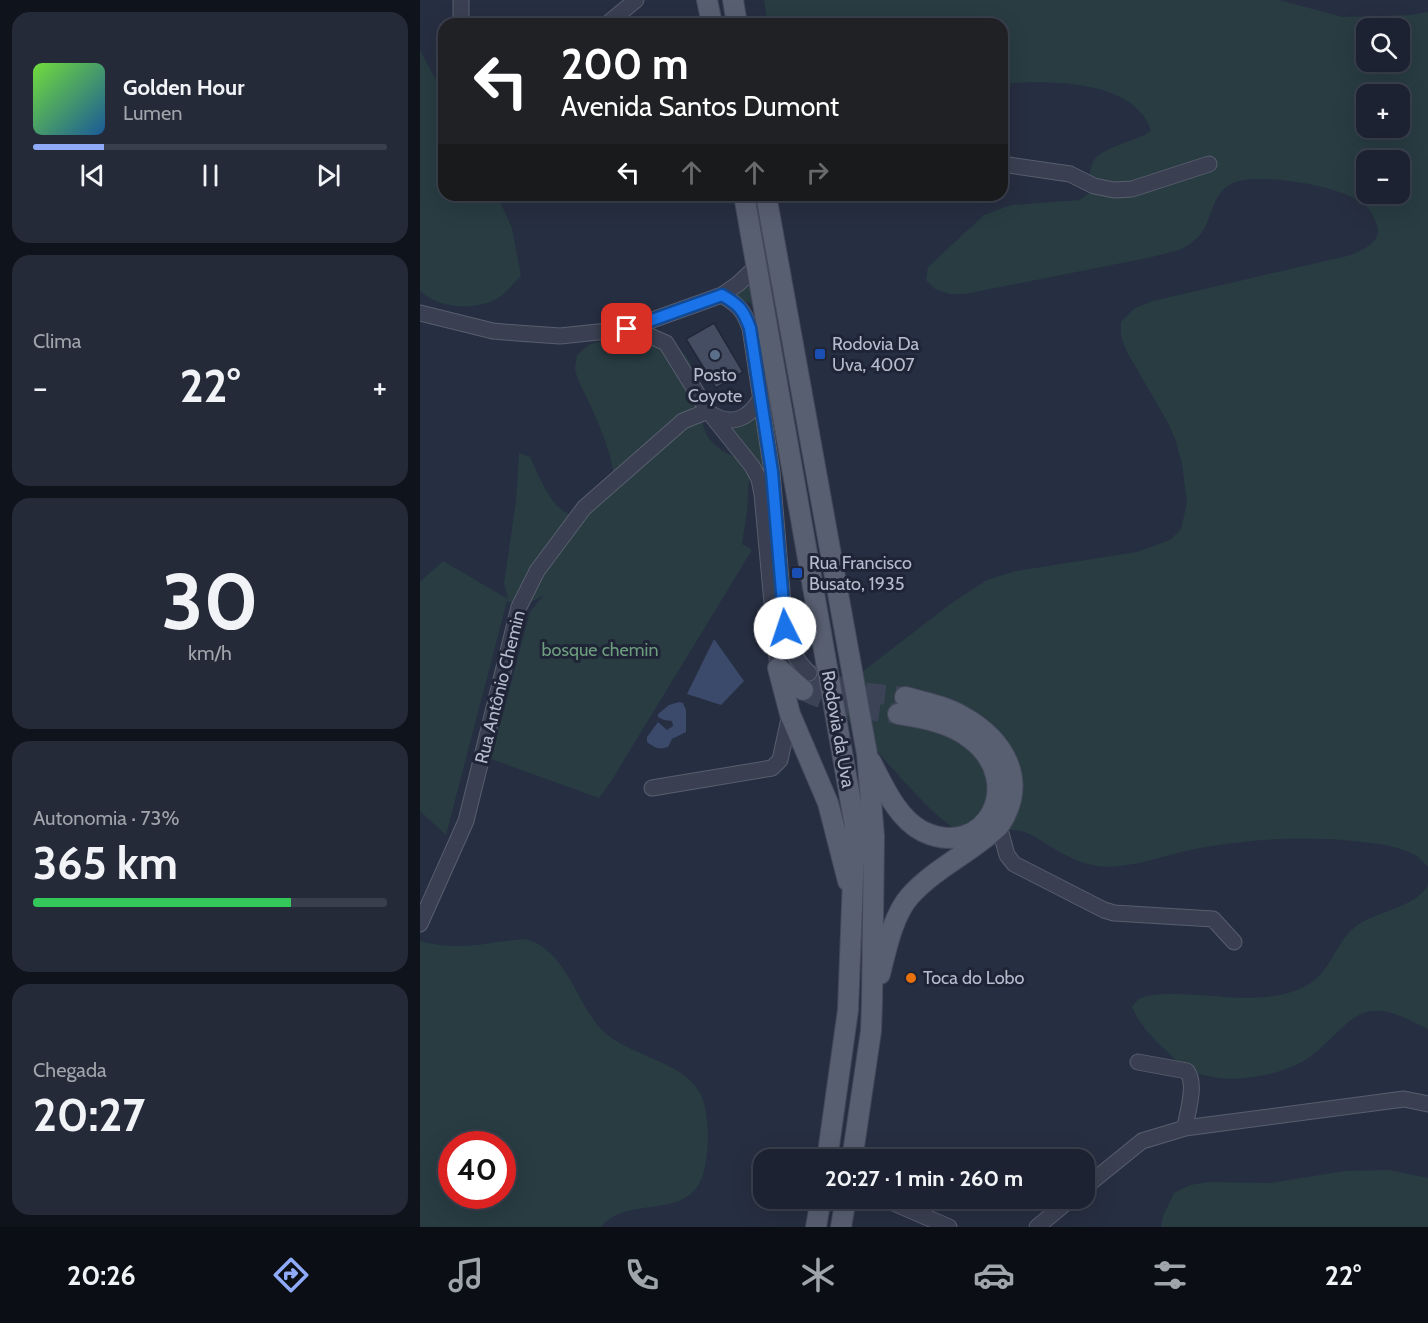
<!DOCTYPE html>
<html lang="pt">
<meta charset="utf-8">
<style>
:root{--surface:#1c2231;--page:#252a39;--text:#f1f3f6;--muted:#a0a4ab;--line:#3a3f4d;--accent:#8eaaf8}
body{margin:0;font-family:Cabin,sans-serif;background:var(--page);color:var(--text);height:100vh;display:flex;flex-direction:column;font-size:22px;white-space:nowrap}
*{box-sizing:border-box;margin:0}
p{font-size:20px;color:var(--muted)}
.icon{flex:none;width:33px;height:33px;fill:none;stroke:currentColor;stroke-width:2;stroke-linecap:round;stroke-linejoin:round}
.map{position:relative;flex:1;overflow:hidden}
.details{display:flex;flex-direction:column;gap:12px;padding:12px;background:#0f131b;width:420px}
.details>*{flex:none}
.guide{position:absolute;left:18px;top:18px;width:570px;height:183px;border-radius:18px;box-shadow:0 6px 24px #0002,0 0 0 2px var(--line);background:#202124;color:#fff;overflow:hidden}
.buttons{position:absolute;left:936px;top:18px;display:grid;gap:12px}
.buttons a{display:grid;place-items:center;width:54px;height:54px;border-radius:12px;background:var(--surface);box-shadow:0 6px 24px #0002,0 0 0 2px var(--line);font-size:30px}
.speed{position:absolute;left:18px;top:1131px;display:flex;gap:12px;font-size:30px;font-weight:700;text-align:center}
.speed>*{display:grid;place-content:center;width:78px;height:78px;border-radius:50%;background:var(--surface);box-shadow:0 6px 24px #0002,0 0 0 2px var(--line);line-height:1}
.speed .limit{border:9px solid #d22;background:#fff;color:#111}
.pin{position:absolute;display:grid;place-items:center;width:51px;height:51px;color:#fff;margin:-26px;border-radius:12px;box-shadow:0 3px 9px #0006}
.me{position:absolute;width:66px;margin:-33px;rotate:356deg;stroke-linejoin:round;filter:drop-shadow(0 0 4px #0008)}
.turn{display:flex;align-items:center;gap:21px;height:126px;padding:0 24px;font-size:27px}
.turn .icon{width:78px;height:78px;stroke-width:2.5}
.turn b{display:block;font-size:42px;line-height:51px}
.lanes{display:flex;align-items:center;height:57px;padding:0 24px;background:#0003;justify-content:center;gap:30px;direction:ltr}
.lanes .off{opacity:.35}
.big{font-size:45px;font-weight:700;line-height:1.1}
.details .tile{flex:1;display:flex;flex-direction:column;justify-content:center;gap:9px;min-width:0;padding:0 21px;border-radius:18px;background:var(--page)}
.details .dial{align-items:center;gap:0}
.dial b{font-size:78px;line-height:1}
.song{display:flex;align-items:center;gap:18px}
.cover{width:72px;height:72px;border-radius:9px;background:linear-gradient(135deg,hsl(100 70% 55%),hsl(210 70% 35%))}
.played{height:6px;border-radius:3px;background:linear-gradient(90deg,var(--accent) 20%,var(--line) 20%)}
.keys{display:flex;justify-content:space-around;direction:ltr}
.heat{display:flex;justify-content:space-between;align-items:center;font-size:33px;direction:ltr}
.charge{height:9px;border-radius:4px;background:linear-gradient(90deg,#34c759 73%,var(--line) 0)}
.trip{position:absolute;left:333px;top:1149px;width:342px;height:60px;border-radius:18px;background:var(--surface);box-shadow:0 6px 24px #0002,0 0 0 2px var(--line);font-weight:700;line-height:60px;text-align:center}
.menu{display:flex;height:96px;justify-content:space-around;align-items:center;background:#0b0e14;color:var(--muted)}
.menu .icon{width:42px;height:42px}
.menu .on{color:var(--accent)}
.menu b{font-size:27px;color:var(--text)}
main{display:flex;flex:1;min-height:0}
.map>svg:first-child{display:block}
</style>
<main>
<section class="details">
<div class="tile">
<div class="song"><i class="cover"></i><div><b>Golden Hour</b><p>Lumen</p></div></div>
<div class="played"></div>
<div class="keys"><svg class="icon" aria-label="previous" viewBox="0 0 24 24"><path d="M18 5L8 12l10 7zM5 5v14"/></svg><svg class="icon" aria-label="pause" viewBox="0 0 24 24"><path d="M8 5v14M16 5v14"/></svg><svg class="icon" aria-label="next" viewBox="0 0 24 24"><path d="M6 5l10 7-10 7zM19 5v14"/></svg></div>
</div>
<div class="tile"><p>Clima</p>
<div class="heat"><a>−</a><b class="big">22°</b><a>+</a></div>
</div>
<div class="tile dial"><b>30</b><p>km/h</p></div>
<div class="tile"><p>Autonomia · 73%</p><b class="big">365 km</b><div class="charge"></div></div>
<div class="tile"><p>Chegada</p><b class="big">20:27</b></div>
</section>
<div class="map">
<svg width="1008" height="1227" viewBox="0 0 1008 1227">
<rect width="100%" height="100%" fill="#262e41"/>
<path fill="#283c42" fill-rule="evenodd" d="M344,0H859L923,17L991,15L1008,12V867C1004,863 1000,858 995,855C976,845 954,843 933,841C882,836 831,839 780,848C753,853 727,863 700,866C672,870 651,859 628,845C618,839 607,831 595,830C577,829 559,839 541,832C516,821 474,769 453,747C428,721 405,707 438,675L533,602L567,580L596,571L717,552L750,540L761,529L767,503L762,464L756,441L748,423L706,350L701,336V322L715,308L733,301L931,255C943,250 965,240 956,223C954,219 951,211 947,207C926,186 847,174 819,181C793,188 794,212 783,231C778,239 770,244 762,249L732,257L545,294H530L515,289L506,280L508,267L564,215L591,205L660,200L670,192C670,184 669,175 671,168C674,147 714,143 731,131C716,79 625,80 582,84V24H348ZM946,28H980V62H946ZM946,94H980V128H946ZM946,160H980V194H946Z
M0,50L24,95V195H77L92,228L101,276C94,282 88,291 81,296C58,312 20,309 0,291Z
M333,282L337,306L315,297Z
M209,335C220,337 235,336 246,341C291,359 268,418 293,443C302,453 317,458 330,463L327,512L322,544L332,550L190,783L179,798L71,759L110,612L124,595L102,607L87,601L26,835L0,811V582L23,561L88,599L84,584L96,501L99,453L110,457C122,482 140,536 177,507C184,501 191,495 193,485C198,465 176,417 167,398C163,389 156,378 155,368C155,364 157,359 157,355L170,344Z
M338,418L344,468L309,430Z
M1008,884V1029C988,1020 966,1005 943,1013C923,1021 904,1050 882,1062C853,1077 811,1084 779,1074C764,1070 753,1057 742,1047C730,1035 719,1024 712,1007C714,1004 718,999 721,998C740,989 804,998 827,998C848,998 871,995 889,984C910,972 916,942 935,927C953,912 1001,906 1008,884Z
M105,939C146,949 155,1001 182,1030C209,1057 262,1060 280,1093C291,1113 290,1162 280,1182C262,1219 206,1196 181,1227H0V941C39,952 66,942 105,939ZM32,1144H82V1196H32Z
M969,1170L1008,1178V1227H741L743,1216L754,1193L770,1185L788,1182L851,1183L924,1171Z"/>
<path fill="#3b496a" d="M294,639L324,681L301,705L267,694Z
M259,702L263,703L266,710V732L252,739L248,747C239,750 235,748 227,742V737L238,722L247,730L253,726L252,721L244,720L238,717V714L249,705Z"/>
<path fill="#454d63" stroke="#212738" stroke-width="1.5" d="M294,323L323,372L296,388L266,339Z"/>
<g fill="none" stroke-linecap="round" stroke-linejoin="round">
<path stroke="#3c4356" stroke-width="20" stroke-dasharray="20 10" stroke-linecap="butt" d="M389,673C418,692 452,693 485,697
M383,690C416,707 442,709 478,714"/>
<defs>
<path id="minor" d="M41,24V0
M187,24L216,0
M582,164L650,174L674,186L694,190L712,189L789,164
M302,295C318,305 323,309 330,328L352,472L365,628C369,647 375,659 389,673
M0,313L73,331L97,333L140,336L207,329L302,295L318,284L337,266
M207,329L221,332L246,343L288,411L332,466L339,479L342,494L358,668
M290,413C310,427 329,419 340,399
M232,788L352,768L360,760L370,714
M579,826L587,855L594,864L684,910L694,913L793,919L814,942
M0,924L46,821L99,607L117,571L164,508L263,421L288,411
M718,1062L767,1071C777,1085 767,1112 765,1128
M664,1188L722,1141L765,1128L984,1099L1008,1104
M462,1198L529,1227
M617,1227L652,1198"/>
<path id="major" d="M287,0L292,24
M313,0L317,24
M324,195L435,826L428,1010L407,1160
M346,195L447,754L454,836L452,1003L451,1031L432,1160
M358,668L370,714L408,803L428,881
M358,668L383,690
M451,762C463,785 477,818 502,831C566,862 607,782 551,739C531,723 503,718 478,714
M460,974C466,950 473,915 490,896C515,868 552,852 579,826C609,781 585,740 542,716C525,706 504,702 485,697
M396,1227L401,1198
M421,1227L426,1198"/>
</defs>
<use href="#minor" stroke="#585e6e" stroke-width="17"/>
<use href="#major" stroke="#43495a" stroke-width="22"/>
<use href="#minor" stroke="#3a4051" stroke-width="15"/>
<use href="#major" stroke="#585f71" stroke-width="20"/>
</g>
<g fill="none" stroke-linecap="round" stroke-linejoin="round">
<defs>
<path id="route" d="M207,329L302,295C319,305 323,309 330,328L352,472L365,628"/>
</defs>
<use href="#route" stroke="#114b97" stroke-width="15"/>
<use href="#route" stroke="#1a73e8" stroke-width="10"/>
</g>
<g fill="#1a4fb4" stroke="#1f2536" stroke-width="2">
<rect x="394" y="348" width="12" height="12" rx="3"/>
<rect x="371" y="567" width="12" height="12" rx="3"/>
</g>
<circle fill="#5c6f8a" stroke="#1f2536" stroke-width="2" cx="295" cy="355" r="6"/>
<circle fill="#e8710a" stroke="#1f2536" stroke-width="2" cx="491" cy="978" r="6"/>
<g text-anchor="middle" stroke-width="6" stroke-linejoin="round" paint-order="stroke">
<g font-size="18" fill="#b6bccb" stroke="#1f2536" text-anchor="start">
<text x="412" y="350">Rodovia Da<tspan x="412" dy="21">Uva, 4007</tspan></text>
<text x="295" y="381" text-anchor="middle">Posto<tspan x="295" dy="21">Coyote</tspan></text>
<text x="389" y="569">Rua Francisco<tspan x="389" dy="21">Busato, 1935</tspan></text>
<text x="503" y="984">Toca do Lobo</text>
</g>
<g font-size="18" fill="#6d9c7e" stroke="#1f2536">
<text x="180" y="656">bosque chemin</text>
</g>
<g font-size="18" fill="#b6bccb" stroke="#1f2536">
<text transform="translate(80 687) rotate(-76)" y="6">Rua Antônio Chemin</text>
<text transform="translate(418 729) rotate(80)" y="6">Rodovia da Uva</text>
</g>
</g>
</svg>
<div class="buttons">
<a><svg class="icon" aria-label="search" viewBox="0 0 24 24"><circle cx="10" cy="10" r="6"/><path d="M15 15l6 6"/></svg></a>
<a>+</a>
<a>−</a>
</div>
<div class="speed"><div class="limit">40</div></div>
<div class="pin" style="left:207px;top:329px;background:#d93025"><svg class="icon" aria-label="arrive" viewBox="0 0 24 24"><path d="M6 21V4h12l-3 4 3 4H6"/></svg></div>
<svg class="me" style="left:365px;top:628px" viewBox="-20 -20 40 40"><circle r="19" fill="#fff"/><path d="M0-13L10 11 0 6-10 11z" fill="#1a73e8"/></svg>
<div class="trip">20:27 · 1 min · 260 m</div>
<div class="guide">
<div class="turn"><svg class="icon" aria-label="left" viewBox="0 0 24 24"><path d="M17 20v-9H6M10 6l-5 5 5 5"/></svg><div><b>200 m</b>Avenida Santos Dumont</div></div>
<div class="lanes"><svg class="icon" aria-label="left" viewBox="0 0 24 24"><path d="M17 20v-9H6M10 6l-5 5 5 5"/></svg><svg class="icon off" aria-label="ahead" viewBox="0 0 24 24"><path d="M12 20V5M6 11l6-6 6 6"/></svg><svg class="icon off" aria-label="ahead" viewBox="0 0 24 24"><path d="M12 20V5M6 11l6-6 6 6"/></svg><svg class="icon off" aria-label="right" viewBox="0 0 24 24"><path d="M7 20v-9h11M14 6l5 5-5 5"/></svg></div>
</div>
</div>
</main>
<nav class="menu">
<b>20:26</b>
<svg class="icon on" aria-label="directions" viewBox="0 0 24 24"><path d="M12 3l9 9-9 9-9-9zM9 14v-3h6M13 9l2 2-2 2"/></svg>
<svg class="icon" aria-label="music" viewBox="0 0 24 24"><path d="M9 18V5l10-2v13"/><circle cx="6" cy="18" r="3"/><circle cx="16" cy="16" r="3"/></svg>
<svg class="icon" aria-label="phone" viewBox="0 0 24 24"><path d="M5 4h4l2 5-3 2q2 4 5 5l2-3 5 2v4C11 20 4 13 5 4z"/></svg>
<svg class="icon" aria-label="climate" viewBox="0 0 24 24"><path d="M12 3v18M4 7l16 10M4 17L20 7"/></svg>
<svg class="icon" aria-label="car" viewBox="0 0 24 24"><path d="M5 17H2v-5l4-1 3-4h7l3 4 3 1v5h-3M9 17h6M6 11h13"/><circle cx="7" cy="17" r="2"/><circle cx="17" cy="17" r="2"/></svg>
<svg class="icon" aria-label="filters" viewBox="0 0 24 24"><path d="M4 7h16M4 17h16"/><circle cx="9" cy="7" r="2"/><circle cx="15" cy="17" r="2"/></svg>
<b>22°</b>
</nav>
